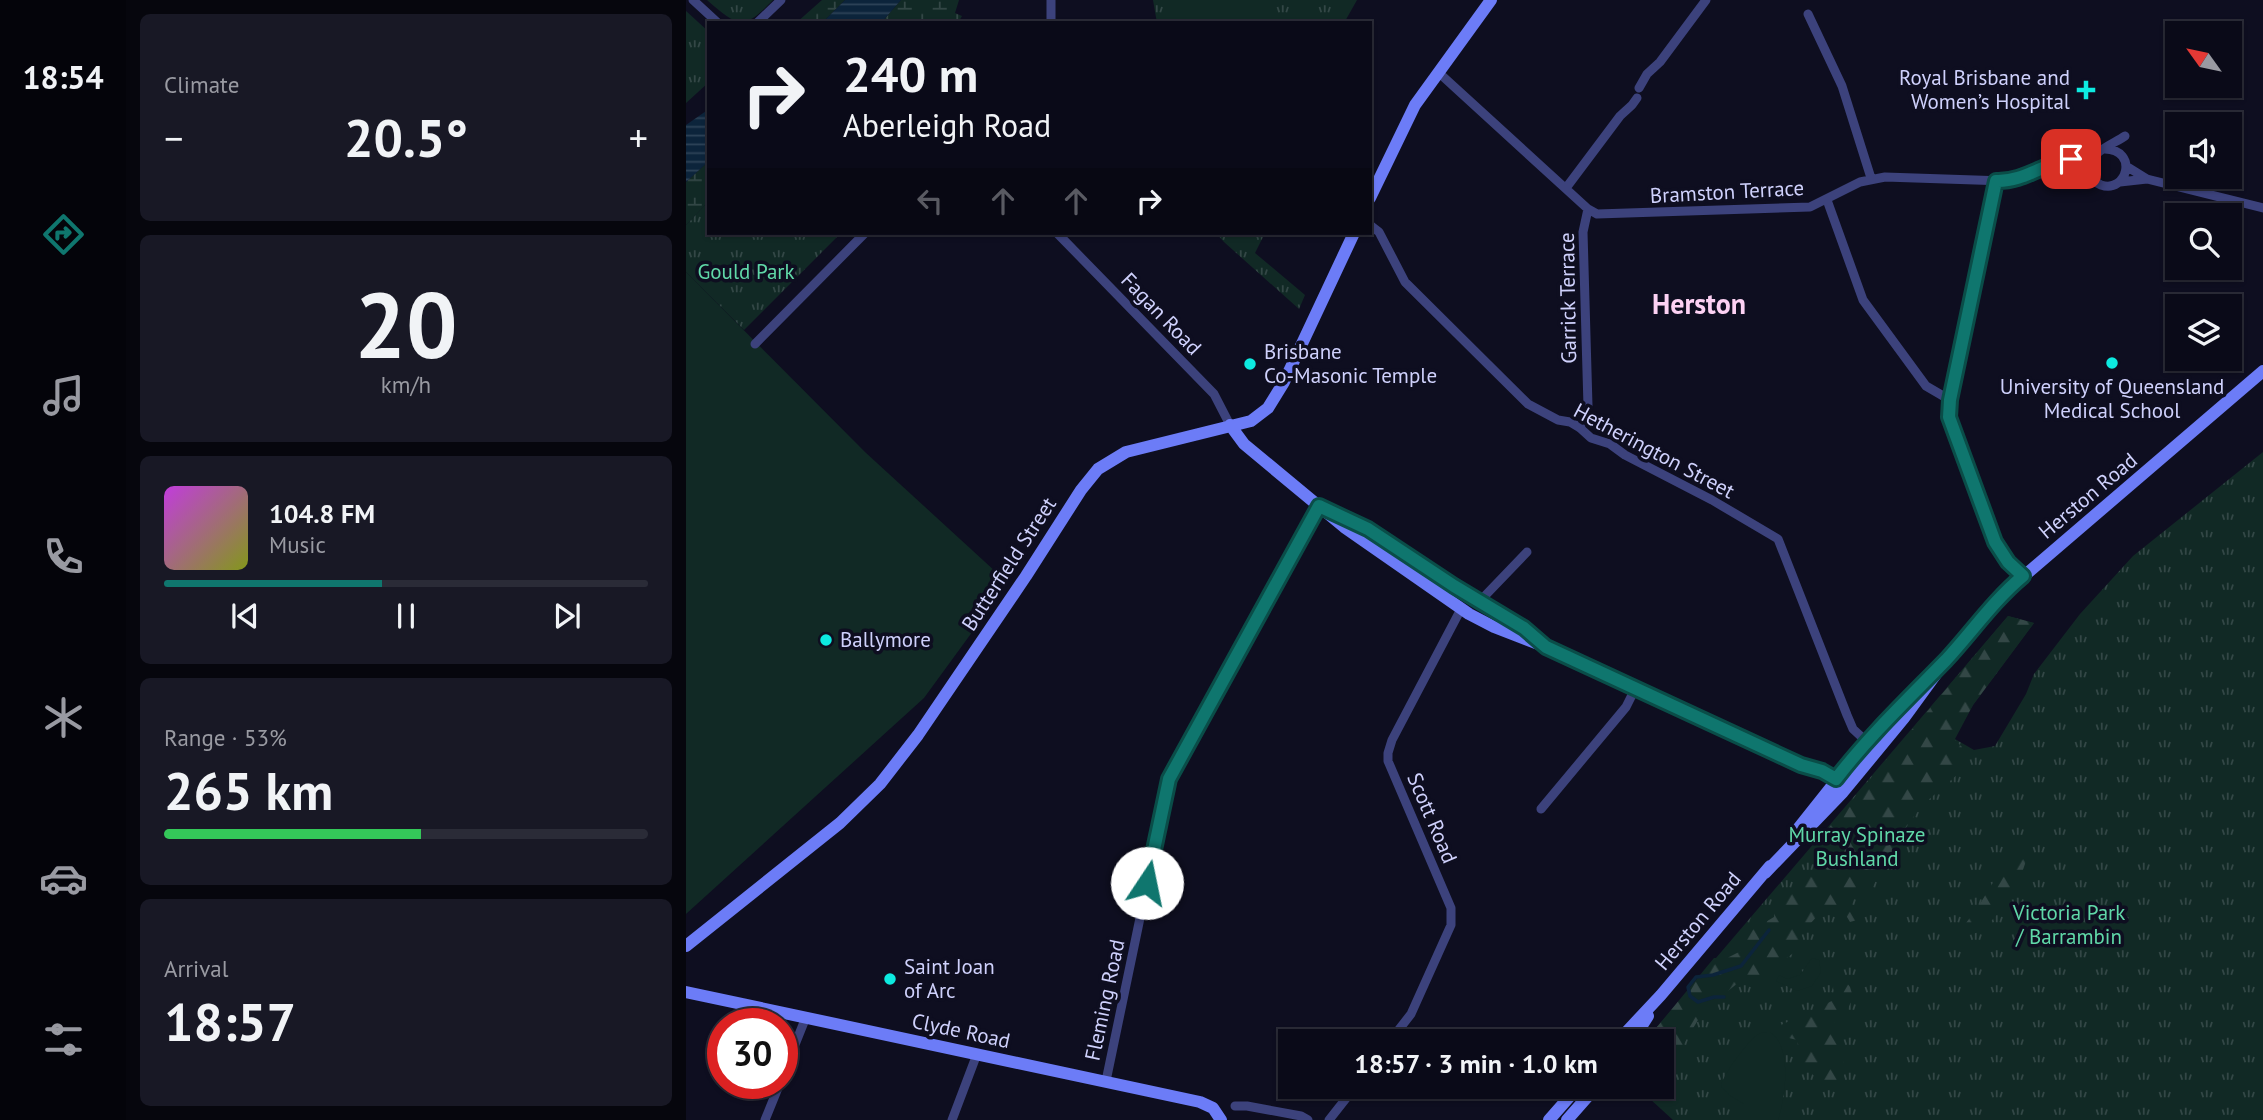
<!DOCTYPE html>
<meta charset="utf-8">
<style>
:root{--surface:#0a0a18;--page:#181825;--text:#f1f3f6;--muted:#999aa2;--line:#2a2b37;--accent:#0f766e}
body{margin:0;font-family:"PT Sans",sans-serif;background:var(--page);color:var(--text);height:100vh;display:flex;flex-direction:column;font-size:26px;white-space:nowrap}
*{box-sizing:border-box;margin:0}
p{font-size:23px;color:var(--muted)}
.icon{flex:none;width:38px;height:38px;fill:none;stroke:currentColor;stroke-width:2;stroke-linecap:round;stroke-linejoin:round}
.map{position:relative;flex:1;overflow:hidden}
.side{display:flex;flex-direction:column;gap:14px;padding:14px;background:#06060d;width:560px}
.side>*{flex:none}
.hud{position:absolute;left:21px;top:21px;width:665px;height:214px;border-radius:0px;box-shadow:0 2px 5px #0004,0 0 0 2px var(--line);background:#0a0a18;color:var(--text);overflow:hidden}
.needle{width:46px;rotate:303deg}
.buttons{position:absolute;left:1479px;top:21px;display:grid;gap:14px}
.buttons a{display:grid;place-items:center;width:77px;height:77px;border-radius:0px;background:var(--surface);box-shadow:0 2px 5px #0004,0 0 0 2px var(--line);font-size:35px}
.speed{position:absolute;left:21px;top:1008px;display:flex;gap:14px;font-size:35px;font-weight:700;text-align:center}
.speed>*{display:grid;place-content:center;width:91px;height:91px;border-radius:50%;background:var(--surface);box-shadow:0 2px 5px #0004,0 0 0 2px var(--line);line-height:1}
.speed .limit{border:10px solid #d22;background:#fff;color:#111}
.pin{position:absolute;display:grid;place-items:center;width:60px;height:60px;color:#fff;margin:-30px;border-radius:14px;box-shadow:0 4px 10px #0006}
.me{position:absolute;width:77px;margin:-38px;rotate:11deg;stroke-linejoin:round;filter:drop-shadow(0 0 5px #0008)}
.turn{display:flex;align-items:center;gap:24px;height:147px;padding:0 21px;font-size:32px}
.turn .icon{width:91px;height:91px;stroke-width:2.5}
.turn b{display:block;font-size:49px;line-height:60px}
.lanes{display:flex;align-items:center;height:66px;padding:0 21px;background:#0003;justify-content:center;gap:35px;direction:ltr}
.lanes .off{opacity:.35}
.big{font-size:52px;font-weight:700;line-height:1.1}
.side .card{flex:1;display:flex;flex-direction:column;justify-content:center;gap:10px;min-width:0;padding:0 24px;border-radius:10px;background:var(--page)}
.side .dial{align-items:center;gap:0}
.dial b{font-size:91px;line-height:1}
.song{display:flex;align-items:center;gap:21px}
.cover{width:84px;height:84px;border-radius:10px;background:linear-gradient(135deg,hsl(290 70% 55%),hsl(70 70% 35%))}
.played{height:7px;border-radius:4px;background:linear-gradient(90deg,var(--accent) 45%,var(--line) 45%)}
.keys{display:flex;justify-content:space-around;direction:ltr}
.heat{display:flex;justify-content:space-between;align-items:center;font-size:38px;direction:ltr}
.charge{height:10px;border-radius:5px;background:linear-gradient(90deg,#34c759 53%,var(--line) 0)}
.trip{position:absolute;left:592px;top:1029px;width:396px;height:70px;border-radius:0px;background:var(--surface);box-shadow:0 2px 5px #0004,0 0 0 2px var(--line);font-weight:700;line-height:70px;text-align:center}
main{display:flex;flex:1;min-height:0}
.tab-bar{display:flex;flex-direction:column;width:126px;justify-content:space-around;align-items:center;background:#04040a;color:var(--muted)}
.tab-bar .icon{width:49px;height:49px}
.tab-bar .active{color:var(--accent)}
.tab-bar b{font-size:32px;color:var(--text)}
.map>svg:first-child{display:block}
</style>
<main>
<nav class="tab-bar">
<b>18:54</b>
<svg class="icon active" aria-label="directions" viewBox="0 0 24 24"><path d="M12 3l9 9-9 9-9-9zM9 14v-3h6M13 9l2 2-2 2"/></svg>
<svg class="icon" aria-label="music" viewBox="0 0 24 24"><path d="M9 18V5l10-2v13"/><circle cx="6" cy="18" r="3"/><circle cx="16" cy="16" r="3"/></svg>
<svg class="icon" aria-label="phone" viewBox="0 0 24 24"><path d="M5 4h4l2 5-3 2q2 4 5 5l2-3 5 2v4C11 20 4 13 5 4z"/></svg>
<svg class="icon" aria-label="climate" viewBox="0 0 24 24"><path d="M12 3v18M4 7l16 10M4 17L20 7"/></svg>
<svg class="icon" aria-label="car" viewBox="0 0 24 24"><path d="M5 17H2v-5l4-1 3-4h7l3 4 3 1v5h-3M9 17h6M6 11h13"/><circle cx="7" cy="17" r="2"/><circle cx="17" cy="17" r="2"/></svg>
<svg class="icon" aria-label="filters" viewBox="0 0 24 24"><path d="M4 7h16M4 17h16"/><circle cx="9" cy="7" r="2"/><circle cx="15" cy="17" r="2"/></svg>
</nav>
<section class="side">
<div class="card"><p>Climate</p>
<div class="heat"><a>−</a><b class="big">20.5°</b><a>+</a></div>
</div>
<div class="card dial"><b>20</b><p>km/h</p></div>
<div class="card">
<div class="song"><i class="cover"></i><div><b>104.8 FM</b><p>Music</p></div></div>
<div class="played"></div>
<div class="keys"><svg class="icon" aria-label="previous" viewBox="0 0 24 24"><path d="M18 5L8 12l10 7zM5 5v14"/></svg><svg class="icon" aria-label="pause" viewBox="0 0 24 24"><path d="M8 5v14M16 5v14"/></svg><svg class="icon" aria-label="next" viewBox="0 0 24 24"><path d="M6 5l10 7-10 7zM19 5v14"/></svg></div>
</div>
<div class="card"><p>Range · 53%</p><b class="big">265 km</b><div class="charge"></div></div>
<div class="card"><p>Arrival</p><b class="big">18:57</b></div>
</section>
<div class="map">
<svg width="1577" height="1120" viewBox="0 0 1577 1120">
<defs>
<pattern id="grass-tufts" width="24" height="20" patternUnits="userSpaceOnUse" patternTransform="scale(1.75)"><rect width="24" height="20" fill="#112925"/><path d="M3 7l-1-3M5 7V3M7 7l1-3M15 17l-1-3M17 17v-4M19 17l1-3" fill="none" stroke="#334746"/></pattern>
<pattern id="forest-firs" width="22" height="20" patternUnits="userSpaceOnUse" patternTransform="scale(1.75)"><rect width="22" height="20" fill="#112925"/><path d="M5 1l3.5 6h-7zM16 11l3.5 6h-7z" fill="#334746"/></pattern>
<pattern id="wetland-marsh" width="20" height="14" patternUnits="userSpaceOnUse" patternTransform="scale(1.75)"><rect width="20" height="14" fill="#112925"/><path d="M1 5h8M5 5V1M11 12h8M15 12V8" fill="none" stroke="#334746"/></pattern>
<pattern id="water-rules" width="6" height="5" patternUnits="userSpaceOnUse" patternTransform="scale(1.75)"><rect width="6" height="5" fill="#0c243b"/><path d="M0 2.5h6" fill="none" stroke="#2e4358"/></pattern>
</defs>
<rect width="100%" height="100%" fill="#0e0e20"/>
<path fill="url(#grass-tufts)" d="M21,0H87C57,31 52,27 21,0Z
M467,0H671L658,23H471Z
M0,11L23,32V82L0,103Z
M23,201V233H155L58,330L0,272V225Z
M530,233H579L569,253L619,295L613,309L538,242Z
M1577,452V1120H987L951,1087H975V1041H960L966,1033L1322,616L1348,623L1287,705L1269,739L1288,750L1309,746L1340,694L1348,674L1394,614L1447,556Z"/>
<path fill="url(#forest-firs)" d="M1322,616L1348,623L1287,705L1268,739L1276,747L1272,774L1240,802L1224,821L1184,891L1167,899L1165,906L1171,920L1164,922L1155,907L1133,914L1115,934L1120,947C1100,956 1087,965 1082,987L1058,978L1042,991L1027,992L1014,997L1018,1010L994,1050L980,1044L966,1033L1028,958H1041L1057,950L1061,933L1088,917L1089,904L1122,872L1144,877L1129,844Z
M1341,855C1338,877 1315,914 1298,928C1292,933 1285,935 1277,936V927L1292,907L1316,868L1327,859Z
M1149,978H1157L1164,987L1167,997L1161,1011L1147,1017C1155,1038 1159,1055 1158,1078L1145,1086C1124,1077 1114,1063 1111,1040L1099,1037L1095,1025L1150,999L1147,988Z"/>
<path fill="url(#wetland-marsh)" d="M136,0H159L136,23H110Z
M215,0H273L269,13L276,16L272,23H195Z
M23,161V201L0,225V182Z"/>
<path fill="#112925" d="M493,0H571V23H493Z
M0,272L179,452L322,583L238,698L0,914Z
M1126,958L1133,960L1135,972L1126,986L1111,991L1090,981L1093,975L1101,979L1114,975Z
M1084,1032C1107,1047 1099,1098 1092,1120H1058V1104L1043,1095L1035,1086C1036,1076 1063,1039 1073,1034C1076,1032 1080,1032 1084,1032Z"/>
<path fill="url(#water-rules)" d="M159,0H215L195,23H136Z
M23,109V161L0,182V125Z"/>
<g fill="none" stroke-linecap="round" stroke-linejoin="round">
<path stroke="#0c243b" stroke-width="3.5" d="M1038,997H1028L1012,1002L1004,996L1002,987L1010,977L1027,975L1055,966L1083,930"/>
<path stroke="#3c427c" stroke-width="9" d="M7,0L32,23
M365,0V23
M1122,14L1156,86L1185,178
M71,23L95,0
M752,72L902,209L911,214L1124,207L1174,182L1199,177L1319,181L1338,178L1376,160L1408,155
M953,88L961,74L974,62L1020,0
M1419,149C1453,150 1441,194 1415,185C1410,183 1406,179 1404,173C1398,154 1426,145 1439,136
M1377,161L1404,173
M1440,166L1461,179L1577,208
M1310,181L1264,400L1263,417L1309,542L1322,562L1337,576
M1434,182L1461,179
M880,188L934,116L946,105L951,98
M1141,200L1177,300L1240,386L1264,400
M684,225L693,232L719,282L842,404L872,420L884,422L894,428L905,438L924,444L939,455L1026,500L1092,539L1161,715L1167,729L1181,742
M371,233L528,394L544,425
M69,344L179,233
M894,428L902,406L897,232L902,209
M646,514L682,529L769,587L838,628L857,644
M793,602L841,552
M855,809L940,707L949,689
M704,1041L725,1014L765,925V908L702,761V753L706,740L775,609
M96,1077L120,1017
M420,1081L483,779L633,506
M549,1106H561L615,1116L622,1120
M79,1120L94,1083
M266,1120L291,1054
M643,1120L669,1087"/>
<path stroke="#6c7cf7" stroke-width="12" d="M684,198L729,105L805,0
M544,425L558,444L658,527L783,614L808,627L860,647L1115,765C1134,770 1147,773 1157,792
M1107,835L1181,742L1238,681
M1079,873L1157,792L1218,718L1261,659L1310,600L1577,371
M0,946L154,823L194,784L232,735L340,576L395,490L412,469L440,452L565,421L582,408L598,382L668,233
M0,992L514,1102L527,1108L535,1120
M932,1041L975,995L1084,866
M946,1041L962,1016
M863,1120L892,1087
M881,1120L910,1087"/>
</g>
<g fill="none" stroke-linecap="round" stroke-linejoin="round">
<defs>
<path id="route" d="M461,883L483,779L633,506L682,529L768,586L838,628L860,647L1115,765L1136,771L1150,779C1183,736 1222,699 1260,660C1286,632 1307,601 1337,576L1322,562L1309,542L1263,417L1264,400L1310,181C1338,182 1358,163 1385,159"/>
</defs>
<use href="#route" stroke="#0a4d48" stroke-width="18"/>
<use href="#route" stroke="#0f766e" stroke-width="12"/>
</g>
<g fill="#0deae0" stroke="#0e0e20" stroke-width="2.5">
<path d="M1396.5 79.5h7v7h7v7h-7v7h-7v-7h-7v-7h7z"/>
<circle cx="1426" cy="363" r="7"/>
<circle cx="564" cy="364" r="7"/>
<circle cx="140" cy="640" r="7"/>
<circle cx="204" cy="979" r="7"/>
</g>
<g text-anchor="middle" stroke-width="7" stroke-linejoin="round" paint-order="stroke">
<g font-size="21" fill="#cfd1fc" stroke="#0e0e20" text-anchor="start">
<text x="1384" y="85" text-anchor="end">Royal Brisbane and<tspan x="1384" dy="24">Women’s Hospital</tspan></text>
<text x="578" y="359">Brisbane<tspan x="578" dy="24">Co-Masonic Temple</tspan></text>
<text x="1426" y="394" text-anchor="middle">University of Queensland<tspan x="1426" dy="24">Medical School</tspan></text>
<text x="154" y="647">Ballymore</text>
<text x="218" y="974">Saint Joan<tspan x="218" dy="24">of Arc</tspan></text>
</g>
<g font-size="21" fill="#cfd1fc" stroke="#0e0e20">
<text transform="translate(1041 192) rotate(-3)" y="7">Bramston Terrace</text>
<text transform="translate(882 298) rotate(-91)" y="7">Garrick Terrace</text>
<text transform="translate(475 314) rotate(46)" y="7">Fagan Road</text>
<text transform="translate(968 451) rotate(28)" y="7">Hetherington Street</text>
<text transform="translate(1402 496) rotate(-40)" y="7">Herston Road</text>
<text transform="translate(323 564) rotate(-57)" y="7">Butterfield Street</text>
<text transform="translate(746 818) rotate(67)" y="7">Scott Road</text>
<text transform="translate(1012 921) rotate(-50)" y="7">Herston Road</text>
<text transform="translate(419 1000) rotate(-78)" y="7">Fleming Road</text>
<text transform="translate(275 1031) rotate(12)" y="7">Clyde Road</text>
</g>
<g font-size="21" fill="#60d8a8" stroke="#0e0e20">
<text x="60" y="279">Gould Park</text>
<text x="1171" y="842">Murray Spinaze<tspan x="1171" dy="24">Bushland</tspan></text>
<text x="1383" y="920">Victoria Park<tspan x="1383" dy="24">/ Barrambin</tspan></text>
</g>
<g font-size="28" font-weight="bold" fill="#fcd1f3" stroke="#0e0e20">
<text x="1013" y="314">Herston</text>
</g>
</g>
</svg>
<div class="buttons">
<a><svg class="needle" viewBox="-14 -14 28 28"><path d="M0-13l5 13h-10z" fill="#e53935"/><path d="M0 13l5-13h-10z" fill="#999aa2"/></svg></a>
<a><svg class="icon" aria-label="sound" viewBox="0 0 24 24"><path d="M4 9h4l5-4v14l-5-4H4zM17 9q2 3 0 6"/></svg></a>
<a><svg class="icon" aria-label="search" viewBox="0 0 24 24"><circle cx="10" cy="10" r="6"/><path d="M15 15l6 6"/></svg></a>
<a><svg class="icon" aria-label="layers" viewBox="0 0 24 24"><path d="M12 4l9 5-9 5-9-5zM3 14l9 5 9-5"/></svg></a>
</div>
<div class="speed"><div class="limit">30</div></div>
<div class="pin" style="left:1385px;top:159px;background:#d93025"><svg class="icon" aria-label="arrive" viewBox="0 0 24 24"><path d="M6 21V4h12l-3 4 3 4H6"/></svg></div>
<svg class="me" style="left:461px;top:883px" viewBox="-20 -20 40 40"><circle r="19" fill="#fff"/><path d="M0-13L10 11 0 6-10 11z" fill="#0f766e"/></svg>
<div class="trip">18:57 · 3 min · 1.0 km</div>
<div class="hud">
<div class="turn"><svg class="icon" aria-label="right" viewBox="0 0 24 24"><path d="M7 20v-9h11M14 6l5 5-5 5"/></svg><div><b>240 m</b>Aberleigh Road</div></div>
<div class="lanes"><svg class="icon off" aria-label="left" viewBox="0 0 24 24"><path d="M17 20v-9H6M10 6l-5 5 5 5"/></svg><svg class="icon off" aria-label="ahead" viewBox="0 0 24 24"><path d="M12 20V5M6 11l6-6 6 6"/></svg><svg class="icon off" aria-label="ahead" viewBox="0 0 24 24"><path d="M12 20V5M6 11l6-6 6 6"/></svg><svg class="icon" aria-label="right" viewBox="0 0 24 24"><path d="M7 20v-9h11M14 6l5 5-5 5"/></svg></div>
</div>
</div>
</main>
